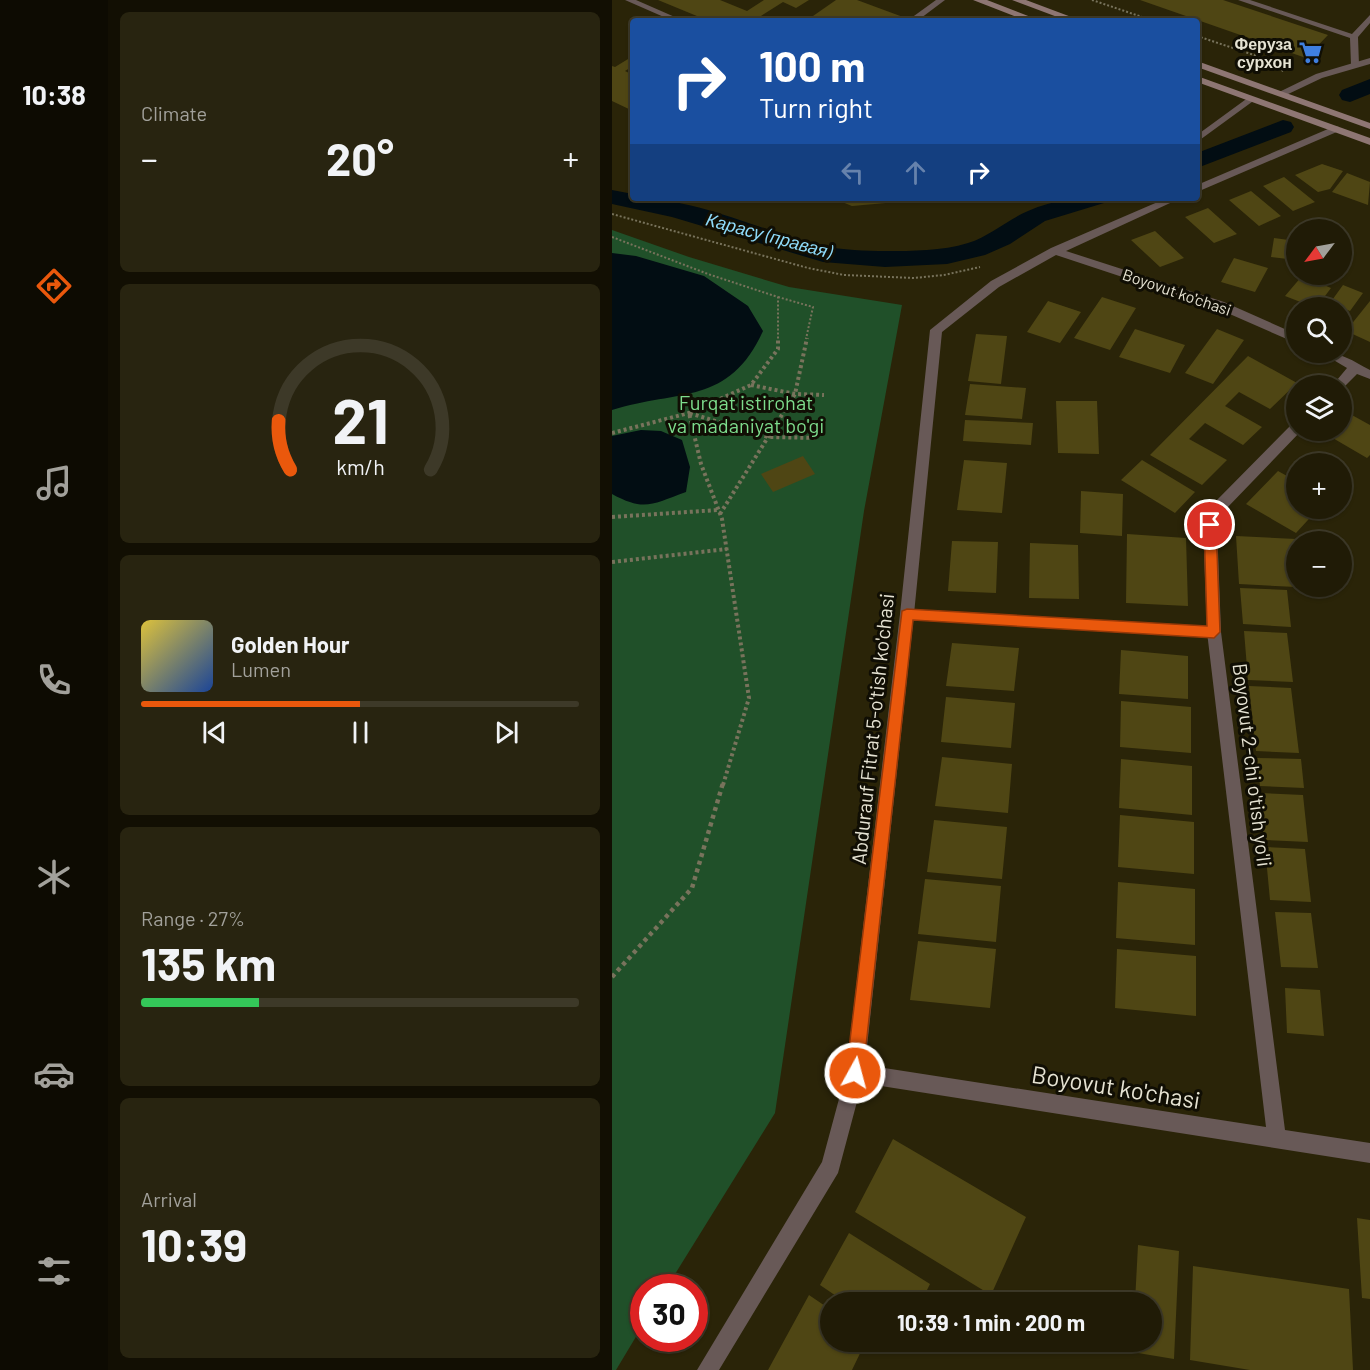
<!DOCTYPE html>
<meta charset="utf-8">
<style>
:root{--surface:#201b06;--page:#282410;--text:#f1f3f6;--muted:#a2a19b;--line:#3d3928;--accent:#ea580c}
body{margin:0;font-family:Barlow,sans-serif;background:var(--page);color:var(--text);height:100vh;display:flex;flex-direction:column;font-size:22px;white-space:nowrap}
*{box-sizing:border-box;margin:0}
p{font-size:20px;color:var(--muted)}
.icon{flex:none;width:33px;height:33px;fill:none;stroke:currentColor;stroke-width:2;stroke-linecap:round;stroke-linejoin:round}
.map{position:relative;flex:1;overflow:hidden}
.panel{display:flex;flex-direction:column;gap:12px;padding:12px;background:#120f03;width:504px}
.panel>*{flex:none}
.banner{position:absolute;left:18px;top:18px;width:570px;height:183px;border-radius:6px;box-shadow:0 2px 4px #0004,0 0 0 2px var(--line);background:#1a4fa0;color:#fff;overflow:hidden}
.needle{width:39px;rotate:238deg}
.fabs{position:absolute;left:674px;top:219px;display:grid;gap:12px}
.fabs a{display:grid;place-items:center;width:66px;height:66px;border-radius:50%;background:var(--surface);box-shadow:0 2px 4px #0004,0 0 0 2px var(--line);font-size:30px}
.speed{position:absolute;left:18px;top:1274px;display:flex;gap:12px;font-size:30px;font-weight:700;text-align:center}
.speed>*{display:grid;place-content:center;width:78px;height:78px;border-radius:50%;background:var(--surface);box-shadow:0 2px 4px #0004,0 0 0 2px var(--line);line-height:1}
.speed .limit{border:9px solid #d22;background:#fff;color:#111}
.pin{position:absolute;display:grid;place-items:center;width:51px;height:51px;color:#fff;margin:-26px;border:3px solid #fff;border-radius:50%;box-shadow:0 2px 6px #0007}
.me{position:absolute;width:66px;margin:-33px;rotate:7deg;stroke-linejoin:round;filter:drop-shadow(0 0 4px #0008)}
.turn{display:flex;align-items:center;gap:21px;height:126px;padding:0 30px;font-size:27px}
.turn .icon{width:78px;height:78px;stroke-width:2.5}
.turn b{display:block;font-size:42px;line-height:51px}
.lanes{display:flex;align-items:center;height:57px;padding:0 30px;background:#0003;justify-content:center;gap:30px;direction:ltr}
.lanes .off{opacity:.35}
.big{font-size:45px;font-weight:700;line-height:1.1}
.panel .widget{flex:1;display:flex;flex-direction:column;justify-content:center;gap:9px;min-width:0;padding:0 21px;border-radius:9px;background:var(--page)}
.panel .dial{align-items:center;gap:0}
.dial svg{height:156px;overflow:visible;fill:none;stroke:var(--line);stroke-width:7;stroke-linecap:round;text-anchor:middle}
.dial text{fill:var(--text);stroke:none}
.song{display:flex;align-items:center;gap:18px}
.cover{width:72px;height:72px;border-radius:9px;background:linear-gradient(135deg,hsl(50 70% 55%),hsl(220 70% 35%))}
.played{height:6px;border-radius:3px;background:linear-gradient(90deg,var(--accent) 50%,var(--line) 50%)}
.keys{display:flex;justify-content:space-around;direction:ltr}
.heat{display:flex;justify-content:space-between;align-items:center;font-size:33px;direction:ltr}
.charge{height:9px;border-radius:4px;background:linear-gradient(90deg,#34c759 27%,var(--line) 0)}
.trip{position:absolute;left:208px;top:1292px;width:342px;height:60px;border-radius:30px;background:var(--surface);box-shadow:0 2px 4px #0004,0 0 0 2px var(--line);font-weight:700;line-height:60px;text-align:center}
main{display:flex;flex:1;min-height:0}
.tab-bar{display:flex;flex-direction:column;width:108px;justify-content:space-around;align-items:center;background:#0d0b02;color:var(--muted)}
.tab-bar .icon{width:42px;height:42px}
.tab-bar .on{color:var(--accent)}
.tab-bar b{font-size:27px;color:var(--text)}
.map>svg:first-child{display:block}
</style>
<main>
<nav class="tab-bar">
<b>10:38</b>
<svg class="icon on" aria-label="directions" viewBox="0 0 24 24"><path d="M12 3l9 9-9 9-9-9zM9 14v-3h6M13 9l2 2-2 2"/></svg>
<svg class="icon" aria-label="music" viewBox="0 0 24 24"><path d="M9 18V5l10-2v13"/><circle cx="6" cy="18" r="3"/><circle cx="16" cy="16" r="3"/></svg>
<svg class="icon" aria-label="phone" viewBox="0 0 24 24"><path d="M5 4h4l2 5-3 2q2 4 5 5l2-3 5 2v4C11 20 4 13 5 4z"/></svg>
<svg class="icon" aria-label="climate" viewBox="0 0 24 24"><path d="M12 3v18M4 7l16 10M4 17L20 7"/></svg>
<svg class="icon" aria-label="car" viewBox="0 0 24 24"><path d="M5 17H2v-5l4-1 3-4h7l3 4 3 1v5h-3M9 17h6M6 11h13"/><circle cx="7" cy="17" r="2"/><circle cx="17" cy="17" r="2"/></svg>
<svg class="icon" aria-label="filters" viewBox="0 0 24 24"><path d="M4 7h16M4 17h16"/><circle cx="9" cy="7" r="2"/><circle cx="15" cy="17" r="2"/></svg>
</nav>
<section class="panel">
<div class="widget"><p>Climate</p>
<div class="heat"><a>−</a><b class="big">20°</b><a>+</a></div>
</div>
<div class="widget dial"><svg viewBox="0 0 100 80">
<path d="M14 69A42 42 0 1 1 86 69"/>
<path d="M14 69A42 42 0 0 1 8 44" stroke="#ea580c"/>
<text x="50" y="56" font-size="32" font-weight="700">21</text>
<text x="50" y="72" font-size="11">km/h</text>
</svg></div>
<div class="widget">
<div class="song"><i class="cover"></i><div><b>Golden Hour</b><p>Lumen</p></div></div>
<div class="played"></div>
<div class="keys"><svg class="icon" aria-label="previous" viewBox="0 0 24 24"><path d="M18 5L8 12l10 7zM5 5v14"/></svg><svg class="icon" aria-label="pause" viewBox="0 0 24 24"><path d="M8 5v14M16 5v14"/></svg><svg class="icon" aria-label="next" viewBox="0 0 24 24"><path d="M6 5l10 7-10 7zM19 5v14"/></svg></div>
</div>
<div class="widget"><p>Range · 27%</p><b class="big">135 km</b><div class="charge"></div></div>
<div class="widget"><p>Arrival</p><b class="big">10:39</b></div>
</section>
<div class="map">
<svg width="758" height="1370" viewBox="0 0 758 1370">
<rect width="100%" height="100%" fill="#2a2408"/>
<path fill="#205029" d="M0,230L77,257L177,287L290,305L252,511L163,1113L55,1287H32L31,1325L4,1370H0Z"/>
<path fill="#020d13" d="M0,253L24,256L92,276L136,306L151,331C117,406 67,389 0,410Z
M29,430L49,431L70,440L78,467L74,492C40,504 33,512 0,494V436Z"/>
<g fill="none" stroke-linecap="round" stroke-linejoin="round">
<path fill="#020d13" fill-rule="evenodd" d="M758,79V94L738,102L730,100L727,95L730,90Z
M671,120L679,122L682,127L679,132L585,168V153Z
M0,190L21,194V198C86,198 148,231 211,246C230,250 254,251 274,251C300,251 330,251 356,243C378,236 395,220 416,211C442,199 468,198 496,198L492,203L433,221L398,244L373,255L335,264L273,267L211,262L60,217L0,204Z"/>
</g>
<path fill="#4f4614" d="M46,0H108L135,11L152,0H197L184,8L171,2L149,16L161,21H97Z
M224,0H245L291,17L285,21H215L201,16Z
M528,0H611L716,35L694,58Z
M21,56V66L13,71L21,75V111L0,101V66L3,67Z
M710,164L731,171L718,189L706,192L683,175Z
M735,173L758,182L756,205L720,192Z
M672,177L703,202L681,211L651,186Z
M639,191L669,216L647,226L617,200Z
M220,198H308V200L240,206Z
M596,208L625,234L602,243L573,217Z
M543,231L572,258L548,267L519,240Z
M662,238L684,241V260L659,257Z
M622,258L656,268L643,292L609,282Z
M690,276L719,288L704,308L673,296Z
M731,285L751,293L738,311L718,303Z
M490,297L524,308L498,350L462,338Z
M436,301L469,312L448,343L415,332Z
M758,301V342L734,331Z
M523,329L573,345L558,373L507,357Z
M605,329L632,340L601,384L573,373Z
M364,334L395,336L389,384L356,381Z
M636,356L685,383L658,409L627,392L613,406L650,427L631,445L593,423L577,439L615,460L590,485L538,455Z
M358,384L414,388L410,419L353,415Z
M444,401H485L487,454L446,453Z
M729,409L758,425V455L755,458L707,430H729Z
M353,420L421,423L419,445L351,441Z
M191,456L203,474L161,492L149,474Z
M352,460L395,463L390,513L345,510Z
M530,460L583,492L563,513L509,480Z
M666,471L684,481V508H707L684,533L634,504Z
M469,491L511,494L510,536L468,533Z
M515,534L574,538L576,606L514,603Z
M624,536L684,539V587L627,584Z
M340,541L386,542L384,593L336,591Z
M418,543L466,545L467,599L417,598Z
M628,588L675,590L679,627L631,624Z
M632,631L675,633L681,682L636,680Z
M340,643L407,648L402,691L334,686Z
M509,650L576,656V699L507,694Z
M637,686L679,688L687,753L644,751Z
M334,697L403,703L399,748L329,742Z
M509,701L579,707V753L508,747Z
M330,757L400,764L396,813L323,806Z
M645,758L689,759L692,788L648,786Z
M509,759L580,766V815L507,808Z
M647,793L691,795L696,842L652,840Z
M508,815L582,822V874L506,867Z
M322,820L395,827L390,879L315,872Z
M653,847L693,849L699,902L658,900Z
M313,879L389,886L384,942L306,934Z
M506,882L583,889V945L504,938Z
M663,912L699,913L706,968L669,967Z
M306,941L384,949L378,1008L298,1000Z
M505,949L584,956V1016L503,1008Z
M673,988L708,990L712,1036L675,1033Z
M281,1139L414,1217L379,1295L243,1212Z
M745,1218L758,1220V1299L750,1298Z
M237,1233L318,1284L309,1302H233L208,1285Z
M526,1245L567,1251L562,1359L520,1352L521,1341H540V1302H523Z
M581,1266L737,1289L741,1370H638L578,1360Z
M197,1295L219,1310V1341H254L240,1370H156Z"/>
<g fill="none" stroke-linecap="round" stroke-linejoin="round">
<path stroke="#78735c" stroke-width="2" stroke-dasharray="2 2" stroke-linecap="butt" d="M480,0L542,21
M585,36L657,60L672,72
M0,214L196,268L232,275L302,278L332,275L368,267
M0,237L96,274L166,297V339
M166,297L201,307L194,339"/>
<path stroke="#78735c" stroke-width="4" stroke-dasharray="3 3" stroke-linecap="butt" d="M139,385L183,394L212,395
M0,433L77,413L139,385L166,349V338
M108,514L183,394L195,338
M0,517L106,510
M0,562L115,549
M111,785L137,698L110,519L89,464L77,413L156,437L205,438"/>
<path stroke="#78735c" stroke-width="4.5" stroke-dasharray="4 4" stroke-linecap="butt" d="M0,977L80,888L111,783"/>
<path fill="#685957" fill-rule="evenodd" d="M13,0H24L72,21H61Z
M324,0H333L305,21H295Z
M626,0H638L740,34L758,15V23L746,37L747,65L743,68L739,65L738,38Z
M637,97L644,99L585,142V135Z
M295,609L602,627L607,628L609,632L607,636L602,637L295,619L290,618L289,614L290,610Z"/>
<path fill="#685957" fill-rule="evenodd" d="M758,58V64L710,78L672,96L663,94L704,74Z
M723,126L727,127V131L585,192V185Z
M555,198H569L454,251L612,302L684,334V343L604,308L444,255L387,287L330,332L302,614L253,1065L654,1127L595,632L591,525L603,502L679,425L684,423V430L689,431L613,510L605,525L609,632L673,1130L758,1143V1163L250,1083L226,1173L107,1370H85L210,1162L234,1073L288,614L318,330L379,281L439,248Z
M708,352C729,352 741,361 758,370V379L745,374L730,389L729,386H720L735,368Z"/>
<path fill="#8e7673" fill-rule="evenodd" d="M361,0H375L429,21H415Z
M400,0H414L470,21H456Z
M585,61L758,123V129L585,67Z
M585,76L758,138V145L585,82Z"/>
</g>
<path fill="#ea580c" stroke="#983908" stroke-width="1.5" d="M598,520L604,525L608,632L602,638L301,620L251,1073L248,1079L243,1082L237,1079L234,1073L290,611L295,609L595,626L592,525Z"/>
<defs>
<symbol id="supermarket-bare" viewBox="-9 -9 18 18"><path d="M-6-5.5h2.5l.6 2H6L4.5 2H-2.5L-4.4-4H-6ZM-1.5 3.2a1.3 1.3 0 1 0 .1 0ZM3 3.2a1.3 1.3 0 1 0 .1 0Z" fill="#3f7fe0" stroke="#100e04" stroke-width="2.5" paint-order="stroke"/></symbol>
</defs>
<g fill-rule="evenodd">
<use href="#supermarket-bare" x="682" y="36" width="33" height="33"/>
</g>
<g text-anchor="middle" stroke-width="6" stroke-linejoin="round" paint-order="stroke">
<g font-size="16" font-weight="bold" fill="#e6e3d3" stroke="#100e04" text-anchor="end">
<text x="680" y="50">Феруза<tspan x="680" dy="18">сурхон</tspan></text>
</g>
<g font-size="16" fill="#e6e3d3" stroke="#100e04">
<text transform="translate(565 292) rotate(19)" y="6">Boyovut ko'chasi</text>
</g>
<g font-size="18" font-style="italic" fill="#8edaf9" stroke="#100e04">
<text transform="translate(157 236) rotate(15)" y="6">Карасу (правая)</text>
</g>
<g font-size="20" fill="#7ddc8c" stroke="#100e04">
<text x="134" y="410">Furqat istirohat<tspan x="134" dy="23">va madaniyat bo'gi</tspan></text>
</g>
<g font-size="20" fill="#e6e3d3" stroke="#100e04">
<text transform="translate(261 729) rotate(-84)" y="7">Abdurauf Fitrat 5-o'tish ko'chasi</text>
<text transform="translate(640 765) rotate(83)" y="7">Boyovut 2-chi o'tish yo'li</text>
</g>
<g font-size="24" fill="#e6e3d3" stroke="#100e04">
<text transform="translate(504 1088) rotate(9)" y="8">Boyovut ko'chasi</text>
</g>
</g>
</svg>
<div class="fabs">
<a><svg class="needle" viewBox="-14 -14 28 28"><path d="M0-13l5 13h-10z" fill="#e53935"/><path d="M0 13l5-13h-10z" fill="#a2a19b"/></svg></a>
<a><svg class="icon" aria-label="search" viewBox="0 0 24 24"><circle cx="10" cy="10" r="6"/><path d="M15 15l6 6"/></svg></a>
<a><svg class="icon" aria-label="layers" viewBox="0 0 24 24"><path d="M12 4l9 5-9 5-9-5zM3 14l9 5 9-5"/></svg></a>
<a>+</a>
<a>−</a>
</div>
<div class="speed"><div class="limit">30</div></div>
<div class="pin" style="left:598px;top:525px;background:#d93025"><svg class="icon" aria-label="arrive" viewBox="0 0 24 24"><path d="M6 21V4h12l-3 4 3 4H6"/></svg></div>
<svg class="me" style="left:243px;top:1073px" viewBox="-20 -20 40 40"><circle r="17" fill="#ea580c" stroke="#fff" stroke-width="3"/><path d="M0-11L8 9 0 5-8 9z" fill="#fff"/></svg>
<div class="trip">10:39 · 1 min · 200 m</div>
<div class="banner">
<div class="turn"><svg class="icon" aria-label="right" viewBox="0 0 24 24"><path d="M7 20v-9h11M14 6l5 5-5 5"/></svg><div><b>100 m</b>Turn right</div></div>
<div class="lanes"><svg class="icon off" aria-label="left" viewBox="0 0 24 24"><path d="M17 20v-9H6M10 6l-5 5 5 5"/></svg><svg class="icon off" aria-label="ahead" viewBox="0 0 24 24"><path d="M12 20V5M6 11l6-6 6 6"/></svg><svg class="icon" aria-label="right" viewBox="0 0 24 24"><path d="M7 20v-9h11M14 6l5 5-5 5"/></svg></div>
</div>
</div>
</main>
